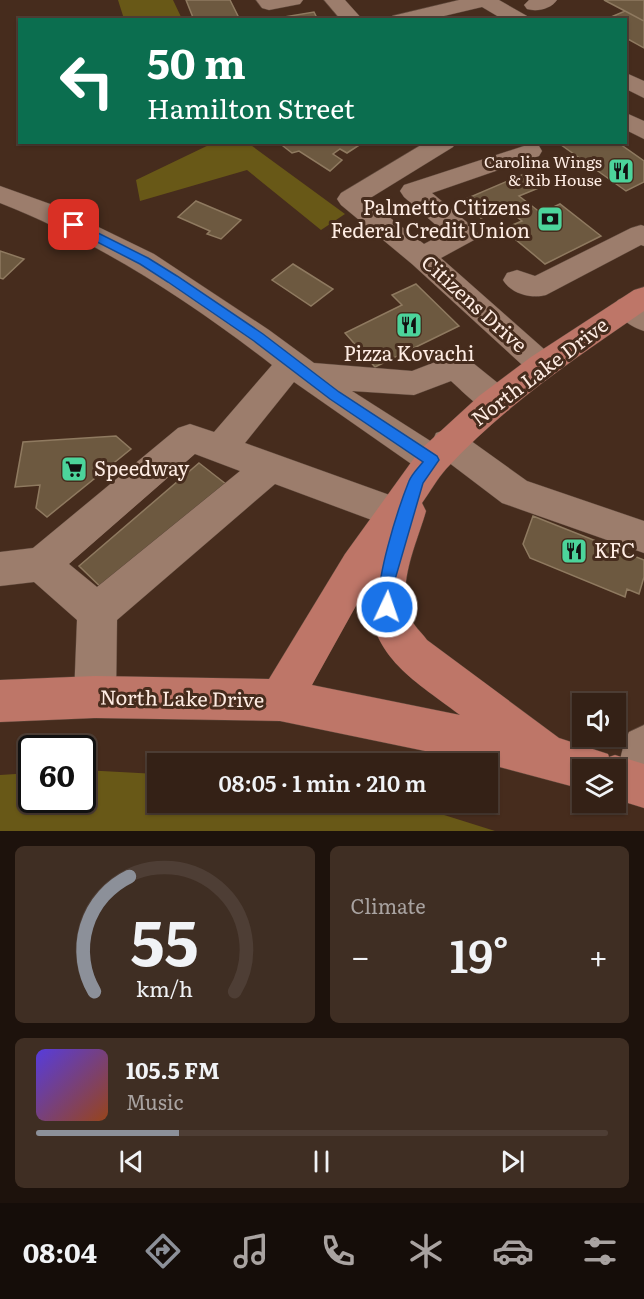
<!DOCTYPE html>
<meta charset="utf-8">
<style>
:root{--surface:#342116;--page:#3f2e23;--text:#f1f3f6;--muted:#a9a3a1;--line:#4e3e35;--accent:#8c9099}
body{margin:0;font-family:Literata,serif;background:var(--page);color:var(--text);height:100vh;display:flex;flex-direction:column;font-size:22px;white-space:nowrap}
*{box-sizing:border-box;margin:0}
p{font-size:20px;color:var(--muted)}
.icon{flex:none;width:33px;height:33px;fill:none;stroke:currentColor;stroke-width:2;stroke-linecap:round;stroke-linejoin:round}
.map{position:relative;height:831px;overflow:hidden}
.details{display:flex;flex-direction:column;gap:15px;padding:15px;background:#1d120c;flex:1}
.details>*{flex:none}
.top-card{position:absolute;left:18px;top:18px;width:609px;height:126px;border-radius:0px;box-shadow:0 2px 4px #0004,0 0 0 2px var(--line);background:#0b6e4f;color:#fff;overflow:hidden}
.fabs{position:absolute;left:572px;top:693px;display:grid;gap:12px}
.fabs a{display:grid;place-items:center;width:54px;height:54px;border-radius:0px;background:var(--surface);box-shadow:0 2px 4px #0004,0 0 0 2px var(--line);font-size:30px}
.speed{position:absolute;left:18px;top:735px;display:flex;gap:12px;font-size:30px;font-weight:700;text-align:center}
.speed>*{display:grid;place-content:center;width:78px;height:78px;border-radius:50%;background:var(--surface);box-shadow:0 2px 4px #0004,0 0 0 2px var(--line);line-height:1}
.speed .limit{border:3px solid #111;border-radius:9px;background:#fff;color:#111}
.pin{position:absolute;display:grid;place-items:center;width:51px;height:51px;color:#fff;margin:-26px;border-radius:12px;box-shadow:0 3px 9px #0006}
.me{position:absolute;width:66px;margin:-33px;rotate:3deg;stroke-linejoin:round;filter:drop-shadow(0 0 4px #0008)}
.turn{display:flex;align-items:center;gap:21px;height:126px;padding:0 30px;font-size:27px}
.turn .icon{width:78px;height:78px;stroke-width:2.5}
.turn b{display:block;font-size:42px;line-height:51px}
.big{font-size:45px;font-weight:600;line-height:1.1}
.details .widget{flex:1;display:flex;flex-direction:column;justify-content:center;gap:9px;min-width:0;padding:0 21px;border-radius:9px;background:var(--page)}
.details .dial{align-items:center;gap:0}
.dial svg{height:156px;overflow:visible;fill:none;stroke:var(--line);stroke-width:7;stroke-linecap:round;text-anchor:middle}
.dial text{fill:var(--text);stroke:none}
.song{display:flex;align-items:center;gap:18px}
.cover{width:72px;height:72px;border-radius:9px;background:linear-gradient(135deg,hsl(250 70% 55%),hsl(20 70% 35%))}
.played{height:6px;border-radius:3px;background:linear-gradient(90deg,var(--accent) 25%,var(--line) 25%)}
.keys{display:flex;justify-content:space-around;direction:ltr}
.heat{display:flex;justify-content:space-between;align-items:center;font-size:33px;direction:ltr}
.details .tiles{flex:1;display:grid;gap:15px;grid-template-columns:1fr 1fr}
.widget:last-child{grid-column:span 2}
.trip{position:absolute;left:147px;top:753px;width:351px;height:60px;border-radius:0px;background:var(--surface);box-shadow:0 2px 4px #0004,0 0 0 2px var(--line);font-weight:600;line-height:60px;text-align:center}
.tab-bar{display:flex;height:96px;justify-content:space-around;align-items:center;background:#150d09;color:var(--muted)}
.tab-bar .icon{width:42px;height:42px}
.tab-bar .on{color:var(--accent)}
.tab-bar b{font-size:27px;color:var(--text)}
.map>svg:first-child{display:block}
</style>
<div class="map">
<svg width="644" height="831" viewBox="0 0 644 831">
<rect width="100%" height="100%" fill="#462c1d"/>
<path fill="#685817" d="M118,0H173L182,19H124Z
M213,143H248L345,214L321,230L247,170L140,201L136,180Z
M83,770L157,774L158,802L385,803L441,814L495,831H0V775L31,773L32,800H82Z"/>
<path fill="#6d5940" stroke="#8f7a60" stroke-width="1.5" d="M186,0H230L240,20H194Z
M604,0H644V21L625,11Z
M625,11L644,21V48L626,38V20H604Z
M314,12L318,20H266Z
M278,142H364L347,153L340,149L333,154L342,160L330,171L299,151L292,153Z
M557,142H617L644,161V182L626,191Z
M524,174L541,187L519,196L541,213L560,204L601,236L545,264L503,229L522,221L505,207L481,218L461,201Z
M196,201L241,220L221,239L207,234L210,231L178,217Z
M0,251L24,259L3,279L0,278Z
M293,264L333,289L311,306L272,280Z
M416,284L459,326L375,367L345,333L402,305L392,295Z
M116,436L131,449L47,517L36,508L40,485L15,487L23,442Z
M199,463L231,488L111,597L79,566Z
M533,516L644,560V577L639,594L627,589L625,597L530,558L523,544Z"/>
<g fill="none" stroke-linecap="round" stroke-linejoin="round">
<defs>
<path id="minor" d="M256,0H303L300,4L269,10L262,8Z
M324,0H345L363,20H341Z
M459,0H499L527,16L530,20H504L482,7L427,20H389L392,16Z
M557,0C551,9 537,12 527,9L524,5L529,0Z
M626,73L644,81V98L626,89Z
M626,113L644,121V139L626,130Z
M426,142H456L453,147L367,200L424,244L445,233L404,197L400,191L404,185L530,144L539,146L542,151L539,156L432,193L474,228L478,234L474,240L441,258L553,357L558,365L553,373L542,377L531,373L412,264L341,205L337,199L341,193Z
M0,186L53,205L154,254L269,330L314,363L412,371L451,356L473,363L509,392L513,401L509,410C485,418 468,396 451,381L414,395L352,391L432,442L436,433L448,429L460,433L527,481L644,521V553L502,503L448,462L444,470L432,474L420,470L294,382L245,443L409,502L414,513L409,524L396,529L275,484L117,620L116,697L110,712L95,718L80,712L74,697L77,620L34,582L0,586V552L33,548L178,428L190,424L214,432L272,365C188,300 99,242 0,203ZM195,454L240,471L97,587L69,564Z
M641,225L644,226V246L641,245L546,295C532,299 511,294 503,280L507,273L517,270L535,276L631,228Z
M628,296L644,304V331C631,327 620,319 613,307L618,300Z
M644,725V805L640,806L624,800C615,777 619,754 629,732Z"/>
<path id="major" d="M644,287V311C574,359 504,406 446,469C437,479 430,492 422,503L426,511C417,543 396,585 410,617C413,625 422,633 427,640L559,738L608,754L609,757L615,755L644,764V808L615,799V770H582V789L488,764L280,721L95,718L0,722V680L95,676L269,679L345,554L420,450L479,396L531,357L634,290ZM367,586C369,657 410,677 460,715L312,685Z"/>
</defs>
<use href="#minor" stroke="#5e483b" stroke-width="1"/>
<use href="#major" stroke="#5e483b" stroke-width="1"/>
<use href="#minor" fill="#9c7d6c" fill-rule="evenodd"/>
<use href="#major" fill="#be7668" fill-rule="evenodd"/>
</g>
<path fill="#1a73e8" stroke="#114b97" stroke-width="1.5" d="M74,221L148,258L177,276L263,334L339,392L437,456L439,460L423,483L394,583L395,607L392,612L387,615L381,612C371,590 399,506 409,481C412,474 418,468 423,462L330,399L254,341L168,282L140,264L70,228L68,225Z"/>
<defs>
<symbol id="restaurant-square" viewBox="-11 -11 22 22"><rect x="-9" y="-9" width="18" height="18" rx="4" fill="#4cd49b" stroke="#462c1d"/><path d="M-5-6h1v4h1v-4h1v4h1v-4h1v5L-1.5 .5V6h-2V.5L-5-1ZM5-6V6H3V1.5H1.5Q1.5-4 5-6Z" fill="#111"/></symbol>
<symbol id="bank-square" viewBox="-11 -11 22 22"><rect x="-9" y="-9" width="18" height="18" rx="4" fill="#4cd49b" stroke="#462c1d"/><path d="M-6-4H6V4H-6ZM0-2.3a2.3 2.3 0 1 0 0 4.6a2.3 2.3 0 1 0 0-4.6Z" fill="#111"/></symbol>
<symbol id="supermarket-square" viewBox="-11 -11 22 22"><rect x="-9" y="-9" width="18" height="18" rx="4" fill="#4cd49b" stroke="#462c1d"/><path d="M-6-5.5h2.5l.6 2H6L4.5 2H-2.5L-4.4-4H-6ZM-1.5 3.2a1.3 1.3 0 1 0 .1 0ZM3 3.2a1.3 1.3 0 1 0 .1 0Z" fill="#111"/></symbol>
</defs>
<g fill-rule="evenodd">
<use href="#restaurant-square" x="606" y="156" width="30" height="30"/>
<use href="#bank-square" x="535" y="204" width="30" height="30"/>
<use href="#restaurant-square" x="394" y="310" width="30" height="30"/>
<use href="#supermarket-square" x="59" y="454" width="30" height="30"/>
<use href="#restaurant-square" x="559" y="536" width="30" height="30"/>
</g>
<g text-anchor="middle" stroke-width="6" stroke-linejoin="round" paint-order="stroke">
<g font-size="16" fill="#feece3" stroke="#462c1d" text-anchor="end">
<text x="602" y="168">Carolina Wings<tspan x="602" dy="18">&amp; Rib House</tspan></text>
</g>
<g font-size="20" fill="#feece3" stroke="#462c1d" text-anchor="start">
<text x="530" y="215" text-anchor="end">Palmetto Citizens<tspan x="530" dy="23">Federal Credit Union</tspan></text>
<text x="409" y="361" text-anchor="middle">Pizza Kovachi</text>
<text x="94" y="476">Speedway</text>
<text x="594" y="558">KFC</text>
</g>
<g font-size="20" fill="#feece3" stroke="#462c1d">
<text transform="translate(474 304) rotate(42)" y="7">Citizens Drive</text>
<text transform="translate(540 372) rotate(-37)" y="7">North Lake Drive</text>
<text transform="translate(182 699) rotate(1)" y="7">North Lake Drive</text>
</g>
</g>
</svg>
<div class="fabs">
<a><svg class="icon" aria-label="sound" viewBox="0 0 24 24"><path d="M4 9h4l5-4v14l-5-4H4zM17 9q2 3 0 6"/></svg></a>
<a><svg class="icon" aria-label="layers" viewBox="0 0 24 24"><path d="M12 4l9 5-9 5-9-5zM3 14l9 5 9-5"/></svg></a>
</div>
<div class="speed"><div class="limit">60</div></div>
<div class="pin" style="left:74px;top:225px;background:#d93025"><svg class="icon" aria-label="arrive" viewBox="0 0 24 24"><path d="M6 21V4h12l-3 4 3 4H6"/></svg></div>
<svg class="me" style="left:387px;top:607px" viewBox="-20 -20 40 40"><circle r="17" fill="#1a73e8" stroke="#fff" stroke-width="3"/><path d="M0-11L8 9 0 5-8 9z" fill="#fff"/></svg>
<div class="trip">08:05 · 1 min · 210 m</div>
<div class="top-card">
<div class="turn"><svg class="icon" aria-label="left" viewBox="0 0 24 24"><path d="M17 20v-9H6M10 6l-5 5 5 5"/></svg><div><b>50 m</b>Hamilton Street</div></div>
</div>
</div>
<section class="details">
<div class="tiles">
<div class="widget dial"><svg viewBox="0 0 100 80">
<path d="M14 69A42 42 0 1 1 86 69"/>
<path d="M14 69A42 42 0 0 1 32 10" stroke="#8c9099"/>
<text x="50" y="56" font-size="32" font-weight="700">55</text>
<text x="50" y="72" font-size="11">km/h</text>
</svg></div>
<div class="widget"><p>Climate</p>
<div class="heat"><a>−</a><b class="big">19°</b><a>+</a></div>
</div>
<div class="widget">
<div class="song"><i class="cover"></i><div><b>105.5 FM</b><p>Music</p></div></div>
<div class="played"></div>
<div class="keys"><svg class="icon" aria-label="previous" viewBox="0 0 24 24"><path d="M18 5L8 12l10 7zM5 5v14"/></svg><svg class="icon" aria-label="pause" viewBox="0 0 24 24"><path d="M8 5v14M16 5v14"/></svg><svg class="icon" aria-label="next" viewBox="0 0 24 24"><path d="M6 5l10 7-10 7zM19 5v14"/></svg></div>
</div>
</div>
</section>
<nav class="tab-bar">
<b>08:04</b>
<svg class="icon on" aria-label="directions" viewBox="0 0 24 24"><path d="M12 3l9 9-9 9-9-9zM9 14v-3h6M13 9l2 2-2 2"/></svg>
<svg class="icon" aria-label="music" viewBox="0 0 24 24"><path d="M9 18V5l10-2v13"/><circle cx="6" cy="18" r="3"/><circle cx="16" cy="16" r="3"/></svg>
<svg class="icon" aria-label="phone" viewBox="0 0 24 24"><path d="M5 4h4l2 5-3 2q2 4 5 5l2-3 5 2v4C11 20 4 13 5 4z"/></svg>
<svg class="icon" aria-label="climate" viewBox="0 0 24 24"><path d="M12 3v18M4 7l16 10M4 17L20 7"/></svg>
<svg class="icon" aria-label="car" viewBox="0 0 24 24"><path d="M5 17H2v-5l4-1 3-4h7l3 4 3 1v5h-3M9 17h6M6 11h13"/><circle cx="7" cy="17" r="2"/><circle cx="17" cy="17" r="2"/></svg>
<svg class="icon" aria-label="filters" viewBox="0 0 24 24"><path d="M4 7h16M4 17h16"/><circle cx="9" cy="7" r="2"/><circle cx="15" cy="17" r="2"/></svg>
</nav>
